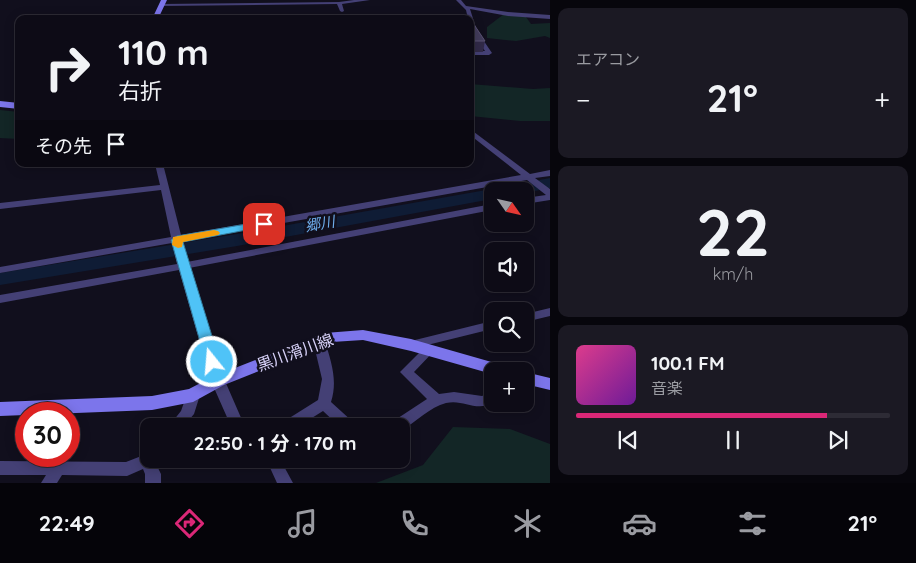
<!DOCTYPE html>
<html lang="ja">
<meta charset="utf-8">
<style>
:root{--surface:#0d0b16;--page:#1b1923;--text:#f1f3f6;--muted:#9a9ba1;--line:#2d2b35;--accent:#db2777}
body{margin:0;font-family:Quicksand,"Noto Sans JP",sans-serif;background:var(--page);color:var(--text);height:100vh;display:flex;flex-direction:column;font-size:19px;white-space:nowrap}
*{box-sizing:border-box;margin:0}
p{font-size:16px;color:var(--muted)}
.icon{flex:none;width:28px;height:28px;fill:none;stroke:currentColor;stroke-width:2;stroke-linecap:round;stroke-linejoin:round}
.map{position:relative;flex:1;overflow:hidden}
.side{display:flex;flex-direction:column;gap:8px;padding:8px;background:#07060c;width:366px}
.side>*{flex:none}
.banner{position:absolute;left:15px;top:15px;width:459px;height:152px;border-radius:10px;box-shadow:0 2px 12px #0003,0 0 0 1px var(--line);background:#0d0b16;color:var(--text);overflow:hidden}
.needle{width:32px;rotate:124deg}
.fabs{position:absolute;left:484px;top:182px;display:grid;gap:10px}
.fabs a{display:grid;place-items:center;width:50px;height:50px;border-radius:10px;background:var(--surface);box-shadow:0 2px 12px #0003,0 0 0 1px var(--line);font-size:25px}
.speed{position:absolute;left:15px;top:402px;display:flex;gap:10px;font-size:25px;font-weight:700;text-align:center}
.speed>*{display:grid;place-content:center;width:65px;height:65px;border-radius:50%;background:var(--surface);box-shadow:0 2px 12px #0003,0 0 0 1px var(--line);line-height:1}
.speed .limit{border:8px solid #d22;background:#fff;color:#111}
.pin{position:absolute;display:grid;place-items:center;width:42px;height:42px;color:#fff;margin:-21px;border-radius:10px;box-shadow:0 2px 8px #0006}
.me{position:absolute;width:55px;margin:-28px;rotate:343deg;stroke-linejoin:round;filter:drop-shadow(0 0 4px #0008)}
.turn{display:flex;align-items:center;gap:18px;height:105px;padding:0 20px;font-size:22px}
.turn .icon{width:65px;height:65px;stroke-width:2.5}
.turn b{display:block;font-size:35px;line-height:42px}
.then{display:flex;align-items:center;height:48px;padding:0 20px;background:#0003;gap:10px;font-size:19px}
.big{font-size:38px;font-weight:700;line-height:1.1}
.side .tile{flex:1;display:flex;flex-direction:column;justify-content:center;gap:8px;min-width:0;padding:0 18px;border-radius:10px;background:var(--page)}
.side .dial{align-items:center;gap:0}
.dial b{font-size:65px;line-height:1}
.song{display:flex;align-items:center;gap:15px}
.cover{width:60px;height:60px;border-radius:8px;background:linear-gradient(135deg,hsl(330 70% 55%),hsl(280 70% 35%))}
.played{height:5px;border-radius:2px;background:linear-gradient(90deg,var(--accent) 80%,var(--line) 80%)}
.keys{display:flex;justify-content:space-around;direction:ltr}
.heat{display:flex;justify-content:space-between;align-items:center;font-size:28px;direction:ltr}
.trip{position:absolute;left:140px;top:418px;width:270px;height:50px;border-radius:10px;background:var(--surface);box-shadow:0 2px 12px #0003,0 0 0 1px var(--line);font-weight:700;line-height:50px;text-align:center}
.tabs{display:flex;height:80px;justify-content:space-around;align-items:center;background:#050409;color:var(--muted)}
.tabs .icon{width:35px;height:35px}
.tabs .selected{color:var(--accent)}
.tabs b{font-size:22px;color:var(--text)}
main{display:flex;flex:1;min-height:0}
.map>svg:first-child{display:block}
</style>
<main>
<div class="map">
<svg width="550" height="483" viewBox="0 0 550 483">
<rect width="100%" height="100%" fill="#110f1d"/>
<path fill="#132626" d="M504,14L526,17L531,24L550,23V38L545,36L516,41L487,38V27Z
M470,84L533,89L550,88V121H520L470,116Z
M0,110L19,112V139L0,138Z
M453,427L510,429L550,444V483H376L423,465Z"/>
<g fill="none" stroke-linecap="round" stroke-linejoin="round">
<path fill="#0f1c35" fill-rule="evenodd" d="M550,178V188L525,193L500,191L502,187Z
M492,189L499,191H492V199L237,246L0,285V273L237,234Z"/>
<path fill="#444075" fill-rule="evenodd" d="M354,0H370L342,4L344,11L342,12L340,11L337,4L161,6L159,5L161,4L339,2Z
M456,0H461L466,6L508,12L550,15V19L508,16L470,9L477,31L492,53L489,55H470V51H485L471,31L470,19H468L466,10Z
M470,129L530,174L550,170V176L535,178L550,189V200L525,204V198L546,195L527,180L182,241L187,262L492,204V210L189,268L225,381L242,420L246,422L248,426H231L230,424L211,381L179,270L0,303V295L177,264L172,243L0,273V267L171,237L161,190L0,209V203L160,185L155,164H163L181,235L521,175L470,135Z
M550,308V316L525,322V314Z
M492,321V329L411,349L407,348L405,345L407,342L411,341Z
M319,337L323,338L325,341C331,362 338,380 331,402L353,422L355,426H339L323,411L299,426H281L283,422L318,400L322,379L313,341L315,338Z
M429,346L433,347L435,350L414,372L439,394L454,392L482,396L492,392V404C473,411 463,399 446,403C430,407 416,422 402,430L401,426H390L392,422L427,399L400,372L425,347Z
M193,390L198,391L200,395L194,414L184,426H169L181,411L188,391Z
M149,453V459H156L155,462L161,474V483H145V474L143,469L127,476L62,475L57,483H41L46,475H0V461L126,462Z
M266,459H280L293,483H277Z"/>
<path fill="#7c75eb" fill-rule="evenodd" d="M161,0H167L158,19H152Z
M0,101L19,103V109L0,107Z
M363,330L411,339L502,365L508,367L510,371H492V374L411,351L363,340L332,342L224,385L193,402L152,410L0,416V402L152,396L189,389L212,377L325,333Z
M525,372L550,378V390L525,384Z"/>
</g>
<path fill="#312a48" d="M470,23L485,41L483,52H470Z"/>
<path fill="#423c5b" stroke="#5a5374" d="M470,23H473L485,41H470Z"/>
<path fill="#4fc3f7" stroke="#337fa1" d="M264,221L269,224L268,226L183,242L220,362L217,366L212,367L207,366L171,240L177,236Z"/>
<path fill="#f59e0b" d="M214,230L218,231L220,233L218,235L183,242L182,247L178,248L172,245L173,237Z"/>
<g text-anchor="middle" stroke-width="5" stroke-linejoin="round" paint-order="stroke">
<g font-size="15" font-style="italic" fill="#6dacea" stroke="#110f1d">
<text transform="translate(320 224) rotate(-10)" y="5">郷川</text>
</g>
<g font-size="16" fill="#d7d1f8" stroke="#110f1d">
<text transform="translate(295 352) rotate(-20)" y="6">黒川滑川線</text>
</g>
</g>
</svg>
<div class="fabs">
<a><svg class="needle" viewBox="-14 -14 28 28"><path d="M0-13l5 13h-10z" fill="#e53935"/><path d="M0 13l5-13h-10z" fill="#9a9ba1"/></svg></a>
<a><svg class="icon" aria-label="sound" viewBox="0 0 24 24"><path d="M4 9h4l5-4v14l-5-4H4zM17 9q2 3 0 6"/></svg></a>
<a><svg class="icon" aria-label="search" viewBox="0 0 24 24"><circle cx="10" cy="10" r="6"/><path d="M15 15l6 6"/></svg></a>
<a>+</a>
</div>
<div class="speed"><div class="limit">30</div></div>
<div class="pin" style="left:264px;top:224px;background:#d93025"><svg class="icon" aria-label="arrive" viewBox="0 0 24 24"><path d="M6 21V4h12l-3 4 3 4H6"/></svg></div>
<svg class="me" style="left:212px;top:362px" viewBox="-20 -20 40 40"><circle r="17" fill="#4fc3f7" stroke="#fff" stroke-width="3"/><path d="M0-11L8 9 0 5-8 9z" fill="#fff"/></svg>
<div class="trip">22:50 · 1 分 · 170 m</div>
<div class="banner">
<div class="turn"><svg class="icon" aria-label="right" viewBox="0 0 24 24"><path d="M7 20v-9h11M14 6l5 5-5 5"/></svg><div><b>110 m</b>右折</div></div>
<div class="then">その先<svg class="icon" aria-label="arrive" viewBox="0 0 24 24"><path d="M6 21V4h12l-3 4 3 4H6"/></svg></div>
</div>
</div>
<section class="side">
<div class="tile"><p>エアコン</p>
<div class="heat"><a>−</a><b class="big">21°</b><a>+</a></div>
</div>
<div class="tile dial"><b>22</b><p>km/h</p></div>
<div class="tile">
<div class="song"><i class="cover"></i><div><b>100.1 FM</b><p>音楽</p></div></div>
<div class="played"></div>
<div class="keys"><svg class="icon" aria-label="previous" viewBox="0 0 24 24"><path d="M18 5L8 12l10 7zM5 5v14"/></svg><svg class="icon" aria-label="pause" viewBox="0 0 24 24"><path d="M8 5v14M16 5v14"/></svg><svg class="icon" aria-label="next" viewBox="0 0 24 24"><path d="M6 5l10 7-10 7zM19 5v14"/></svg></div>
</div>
</section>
</main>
<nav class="tabs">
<b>22:49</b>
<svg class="icon selected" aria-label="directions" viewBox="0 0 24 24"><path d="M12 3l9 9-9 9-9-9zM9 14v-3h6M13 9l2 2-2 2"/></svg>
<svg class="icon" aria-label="music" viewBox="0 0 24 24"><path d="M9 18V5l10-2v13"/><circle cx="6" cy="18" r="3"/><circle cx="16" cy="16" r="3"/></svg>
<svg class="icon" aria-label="phone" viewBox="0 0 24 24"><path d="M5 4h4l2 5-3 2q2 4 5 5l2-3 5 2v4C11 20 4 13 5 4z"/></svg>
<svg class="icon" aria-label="climate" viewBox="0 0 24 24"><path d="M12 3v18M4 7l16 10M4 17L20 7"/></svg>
<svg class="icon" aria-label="car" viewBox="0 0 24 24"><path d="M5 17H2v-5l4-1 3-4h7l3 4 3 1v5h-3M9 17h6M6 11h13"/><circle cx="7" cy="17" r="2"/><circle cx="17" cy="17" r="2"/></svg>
<svg class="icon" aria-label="filters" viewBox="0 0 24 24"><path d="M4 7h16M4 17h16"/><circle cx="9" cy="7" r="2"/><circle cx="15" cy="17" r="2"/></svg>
<b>21°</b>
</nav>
